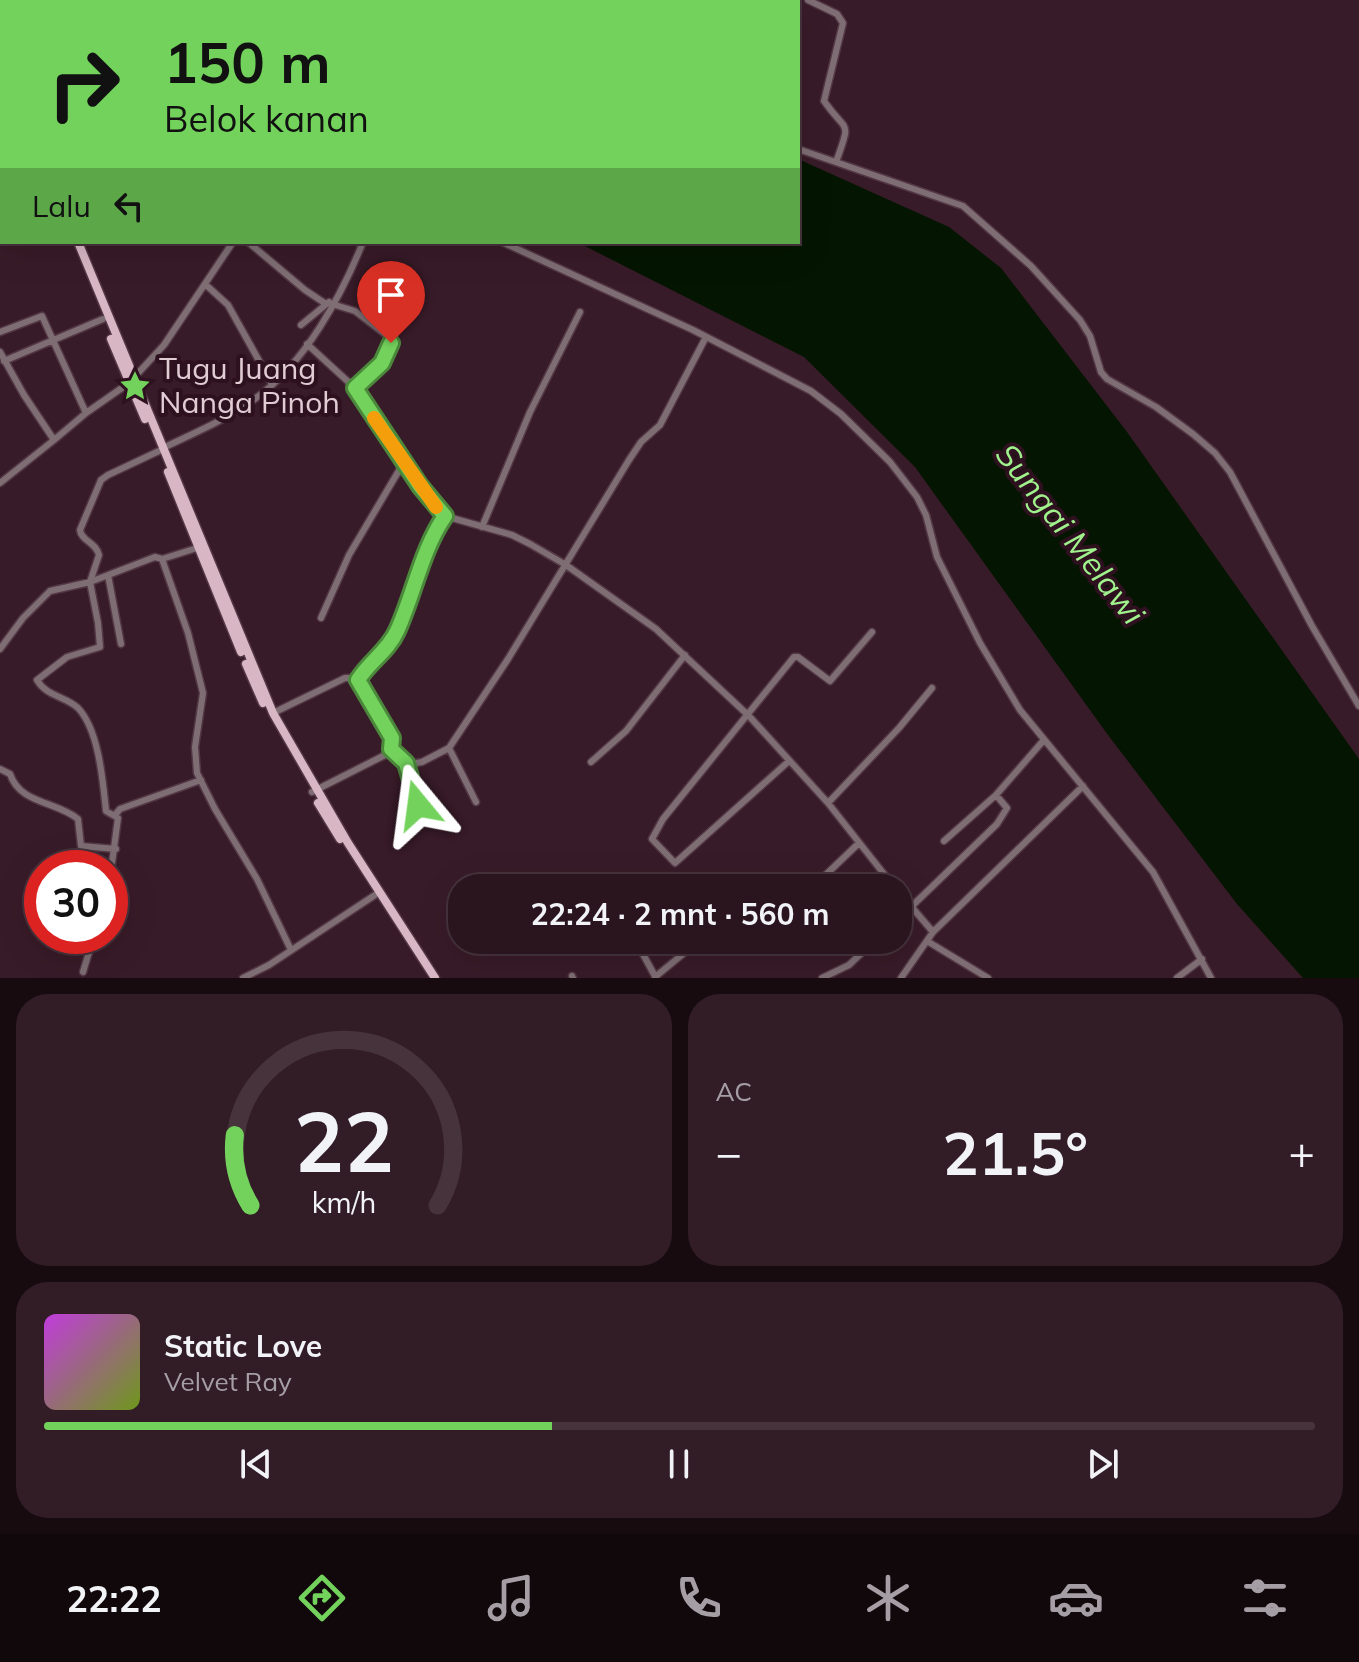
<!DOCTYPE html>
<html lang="id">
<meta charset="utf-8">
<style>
:root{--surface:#2a141e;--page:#321d27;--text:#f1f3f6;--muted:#a59ea4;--line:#46333c;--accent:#73d25c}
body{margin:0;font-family:Mulish,sans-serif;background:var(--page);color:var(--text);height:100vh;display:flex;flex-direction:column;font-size:30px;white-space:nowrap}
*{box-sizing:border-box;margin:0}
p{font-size:26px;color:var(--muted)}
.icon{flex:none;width:44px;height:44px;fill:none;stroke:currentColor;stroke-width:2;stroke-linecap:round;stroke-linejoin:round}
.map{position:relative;height:978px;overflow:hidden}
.details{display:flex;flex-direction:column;gap:16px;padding:16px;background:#170b10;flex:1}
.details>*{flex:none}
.top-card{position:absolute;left:0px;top:0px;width:800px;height:244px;box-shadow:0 8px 32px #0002,0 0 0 2px var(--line);background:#73d25c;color:#111;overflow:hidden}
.speed{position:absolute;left:24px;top:850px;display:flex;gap:16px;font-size:40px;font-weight:700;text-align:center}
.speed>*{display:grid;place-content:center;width:104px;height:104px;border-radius:50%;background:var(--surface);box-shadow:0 8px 32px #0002,0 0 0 2px var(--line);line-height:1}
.speed .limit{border:12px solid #d22;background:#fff;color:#111}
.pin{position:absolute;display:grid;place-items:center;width:68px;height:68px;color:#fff;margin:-82px -34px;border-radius:50% 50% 50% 0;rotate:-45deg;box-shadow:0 0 8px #0007}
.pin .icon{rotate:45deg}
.me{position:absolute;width:88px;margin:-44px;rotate:344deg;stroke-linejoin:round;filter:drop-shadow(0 0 6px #0008)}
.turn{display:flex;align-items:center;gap:28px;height:168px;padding:0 32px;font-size:36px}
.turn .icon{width:104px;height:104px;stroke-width:2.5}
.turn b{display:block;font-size:56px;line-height:68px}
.then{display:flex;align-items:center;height:76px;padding:0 32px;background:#0003;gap:16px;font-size:30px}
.big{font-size:60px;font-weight:700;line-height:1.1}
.details .widget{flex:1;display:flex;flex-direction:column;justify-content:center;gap:12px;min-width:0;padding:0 28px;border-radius:32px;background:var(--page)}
.details .dial{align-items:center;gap:0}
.dial svg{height:208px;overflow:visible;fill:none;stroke:var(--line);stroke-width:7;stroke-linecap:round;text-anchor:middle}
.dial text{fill:var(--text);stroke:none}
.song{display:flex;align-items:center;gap:24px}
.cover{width:96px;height:96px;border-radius:12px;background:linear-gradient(135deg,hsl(290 70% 55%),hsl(80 70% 35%))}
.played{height:8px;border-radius:4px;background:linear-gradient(90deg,var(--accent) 40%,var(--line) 40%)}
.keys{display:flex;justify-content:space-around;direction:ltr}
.heat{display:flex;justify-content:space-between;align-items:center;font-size:44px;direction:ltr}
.details .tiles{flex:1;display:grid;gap:16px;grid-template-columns:1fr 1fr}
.widget:last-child{grid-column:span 2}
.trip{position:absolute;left:448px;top:874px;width:464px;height:80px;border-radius:32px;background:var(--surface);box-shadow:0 8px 32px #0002,0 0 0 2px var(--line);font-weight:700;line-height:80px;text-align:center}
.dock{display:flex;height:128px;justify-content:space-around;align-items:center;background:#11080c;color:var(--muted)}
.dock .icon{width:56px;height:56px}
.dock .selected{color:var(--accent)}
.dock b{font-size:36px;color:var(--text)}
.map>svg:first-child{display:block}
</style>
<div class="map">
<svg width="1359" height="978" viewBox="0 0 1359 978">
<rect width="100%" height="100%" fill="#381b28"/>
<path fill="#041501" d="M112,0H445L450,2H116Z
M798,159L949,227L1001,268L1127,432L1359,759V978H1303L1237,904L1108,735L915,467L804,357L577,242H798Z"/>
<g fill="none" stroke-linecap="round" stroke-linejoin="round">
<defs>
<path id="minor" d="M19,0L23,2
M467,0L472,2
M808,0L837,14L843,23L824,101C847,134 852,118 836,162
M620,2L621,0
M732,2L733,0
M0,82H2
M798,149L963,206L1031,266L1080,320L1090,336L1101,372L1107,379L1156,407L1193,434L1215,453L1230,472L1312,626L1359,706
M248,242L305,290L326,304
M502,242L693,330L811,391L841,414L890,462L917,497L926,515L937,557L980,643L1020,710L1153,872L1211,978
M205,284L228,305L272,384
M332,304L355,311L391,339L382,363L355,388
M301,325L329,302
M0,332L42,316L86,413
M307,344L355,388L420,486L445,516L512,535L530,544L566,565L656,629L749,716L828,803L895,888
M0,352L24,395L54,440L0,483
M4,361L103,319
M54,440L86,413L129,383L164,345L233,242
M163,448C194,433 228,419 256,398C305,363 341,297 363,242
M482,527L530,412L580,312
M162,559L197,548
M108,575L121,644
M321,618L349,555L404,462
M0,649L23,618L50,591L90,582L155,557L162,559L188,633L203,693L195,747L197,773L215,809L257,879L291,950
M358,680L385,651L396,634L436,529L445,516
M273,713L345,678H356L392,738L393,744L387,754L312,792
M449,748L476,802
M391,749L406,763L411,764L422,762L449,748L508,659L629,460L641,442L660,425L706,337
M789,761L675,863L652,839L663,819L794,657H798L830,681L872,632
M591,762L626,731L685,655
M406,763L424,818
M0,769L10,774C20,804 56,801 78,819L81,846L116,849
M828,803L899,728L932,688
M115,815L120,809L201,780
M944,841L996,795L1043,741
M110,878L118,818L106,811C103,782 99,730 78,708C65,696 47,697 37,680L67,657L100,647L98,623L90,582L99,555C96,542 81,541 80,530L101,480L108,475L159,451
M812,888L859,843
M898,891L933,932
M911,907L997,824L1007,808L996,795
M927,941L988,978
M638,945L656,978
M83,972L94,936
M572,976L573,978
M655,977L700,940
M243,978L269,965L375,895
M822,978L849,965L870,945
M901,978L933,932L1083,786
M1177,978L1202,959"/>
<path id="major" d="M0,152H2
M0,158H2
M78,242L273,713L348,843L435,978
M111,339L145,419
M168,472L241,652
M246,664L263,703
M318,803L340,839"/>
</defs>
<use href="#minor" stroke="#533744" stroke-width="9"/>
<use href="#major" stroke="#533744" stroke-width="11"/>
<use href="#minor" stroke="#7e6e74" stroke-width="6"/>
<use href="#major" stroke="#d8b6c3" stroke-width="8"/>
</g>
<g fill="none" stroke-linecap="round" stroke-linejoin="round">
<defs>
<path id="route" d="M391,343L382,363L355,388L420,486L445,516C422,549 414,594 397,631C388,651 369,662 358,680L392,738L391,749L406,763L418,805"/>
</defs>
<use href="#route" stroke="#4b883c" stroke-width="20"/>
<use href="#route" stroke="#73d25c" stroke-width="14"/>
<path stroke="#f59e0b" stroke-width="14" d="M374,418L436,507"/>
</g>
<defs>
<symbol id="sight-bare" viewBox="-9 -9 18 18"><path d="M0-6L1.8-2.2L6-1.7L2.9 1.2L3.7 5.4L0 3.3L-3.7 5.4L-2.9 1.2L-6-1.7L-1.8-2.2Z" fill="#73d25c" stroke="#2d111f" stroke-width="2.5" paint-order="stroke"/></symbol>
</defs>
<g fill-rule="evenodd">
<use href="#sight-bare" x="113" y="364" width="44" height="44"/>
</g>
<g text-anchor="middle" stroke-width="8" stroke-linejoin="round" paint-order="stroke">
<g font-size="30" fill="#e1ccd4" stroke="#2d111f" text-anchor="start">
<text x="159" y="379">Tugu Juang<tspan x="159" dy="34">Nanga Pinoh</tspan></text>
</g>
<g font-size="32" font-style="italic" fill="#a0f28d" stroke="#2d111f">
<text transform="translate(1070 534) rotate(52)" y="11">Sungai Melawi</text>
</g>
</g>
</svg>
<div class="speed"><div class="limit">30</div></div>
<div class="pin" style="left:391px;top:343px;background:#d93025"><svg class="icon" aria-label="arrive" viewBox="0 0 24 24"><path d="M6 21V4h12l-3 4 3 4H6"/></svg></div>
<svg class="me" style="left:418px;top:805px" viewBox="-20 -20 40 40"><path d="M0-17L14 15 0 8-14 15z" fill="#73d25c" stroke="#fff" stroke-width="4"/></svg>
<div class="trip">22:24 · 2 mnt · 560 m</div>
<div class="top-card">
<div class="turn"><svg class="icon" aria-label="right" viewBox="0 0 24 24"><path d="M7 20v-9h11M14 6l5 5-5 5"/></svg><div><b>150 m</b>Belok kanan</div></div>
<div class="then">Lalu<svg class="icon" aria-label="left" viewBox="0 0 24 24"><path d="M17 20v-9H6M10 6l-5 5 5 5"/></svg></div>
</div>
</div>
<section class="details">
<div class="tiles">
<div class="widget dial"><svg viewBox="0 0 100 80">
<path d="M14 69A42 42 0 1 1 86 69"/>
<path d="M14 69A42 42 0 0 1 8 42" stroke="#73d25c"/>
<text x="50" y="56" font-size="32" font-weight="700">22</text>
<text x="50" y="72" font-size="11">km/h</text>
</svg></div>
<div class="widget"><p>AC</p>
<div class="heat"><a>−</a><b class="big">21.5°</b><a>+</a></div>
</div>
<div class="widget">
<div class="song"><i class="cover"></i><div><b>Static Love</b><p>Velvet Ray</p></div></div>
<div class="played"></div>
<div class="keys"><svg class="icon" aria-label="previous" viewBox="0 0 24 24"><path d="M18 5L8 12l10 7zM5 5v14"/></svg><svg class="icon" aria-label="pause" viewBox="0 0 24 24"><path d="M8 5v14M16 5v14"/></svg><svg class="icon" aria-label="next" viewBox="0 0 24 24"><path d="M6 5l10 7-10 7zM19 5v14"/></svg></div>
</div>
</div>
</section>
<nav class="dock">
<b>22:22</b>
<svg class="icon selected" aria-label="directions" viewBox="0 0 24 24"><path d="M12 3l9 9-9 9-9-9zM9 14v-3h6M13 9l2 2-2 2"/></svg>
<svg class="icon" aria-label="music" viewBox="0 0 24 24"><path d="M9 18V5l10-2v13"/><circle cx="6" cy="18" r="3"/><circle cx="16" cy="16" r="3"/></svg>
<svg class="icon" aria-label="phone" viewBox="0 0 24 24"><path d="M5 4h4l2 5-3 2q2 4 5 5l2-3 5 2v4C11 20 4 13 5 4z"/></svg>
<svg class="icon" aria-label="climate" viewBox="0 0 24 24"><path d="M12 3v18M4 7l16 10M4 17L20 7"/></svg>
<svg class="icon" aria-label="car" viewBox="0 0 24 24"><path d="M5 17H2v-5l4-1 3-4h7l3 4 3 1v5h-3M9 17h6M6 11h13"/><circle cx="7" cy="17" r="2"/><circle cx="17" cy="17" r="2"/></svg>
<svg class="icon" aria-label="filters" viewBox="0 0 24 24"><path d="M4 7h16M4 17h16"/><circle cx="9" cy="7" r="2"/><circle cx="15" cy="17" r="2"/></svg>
</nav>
